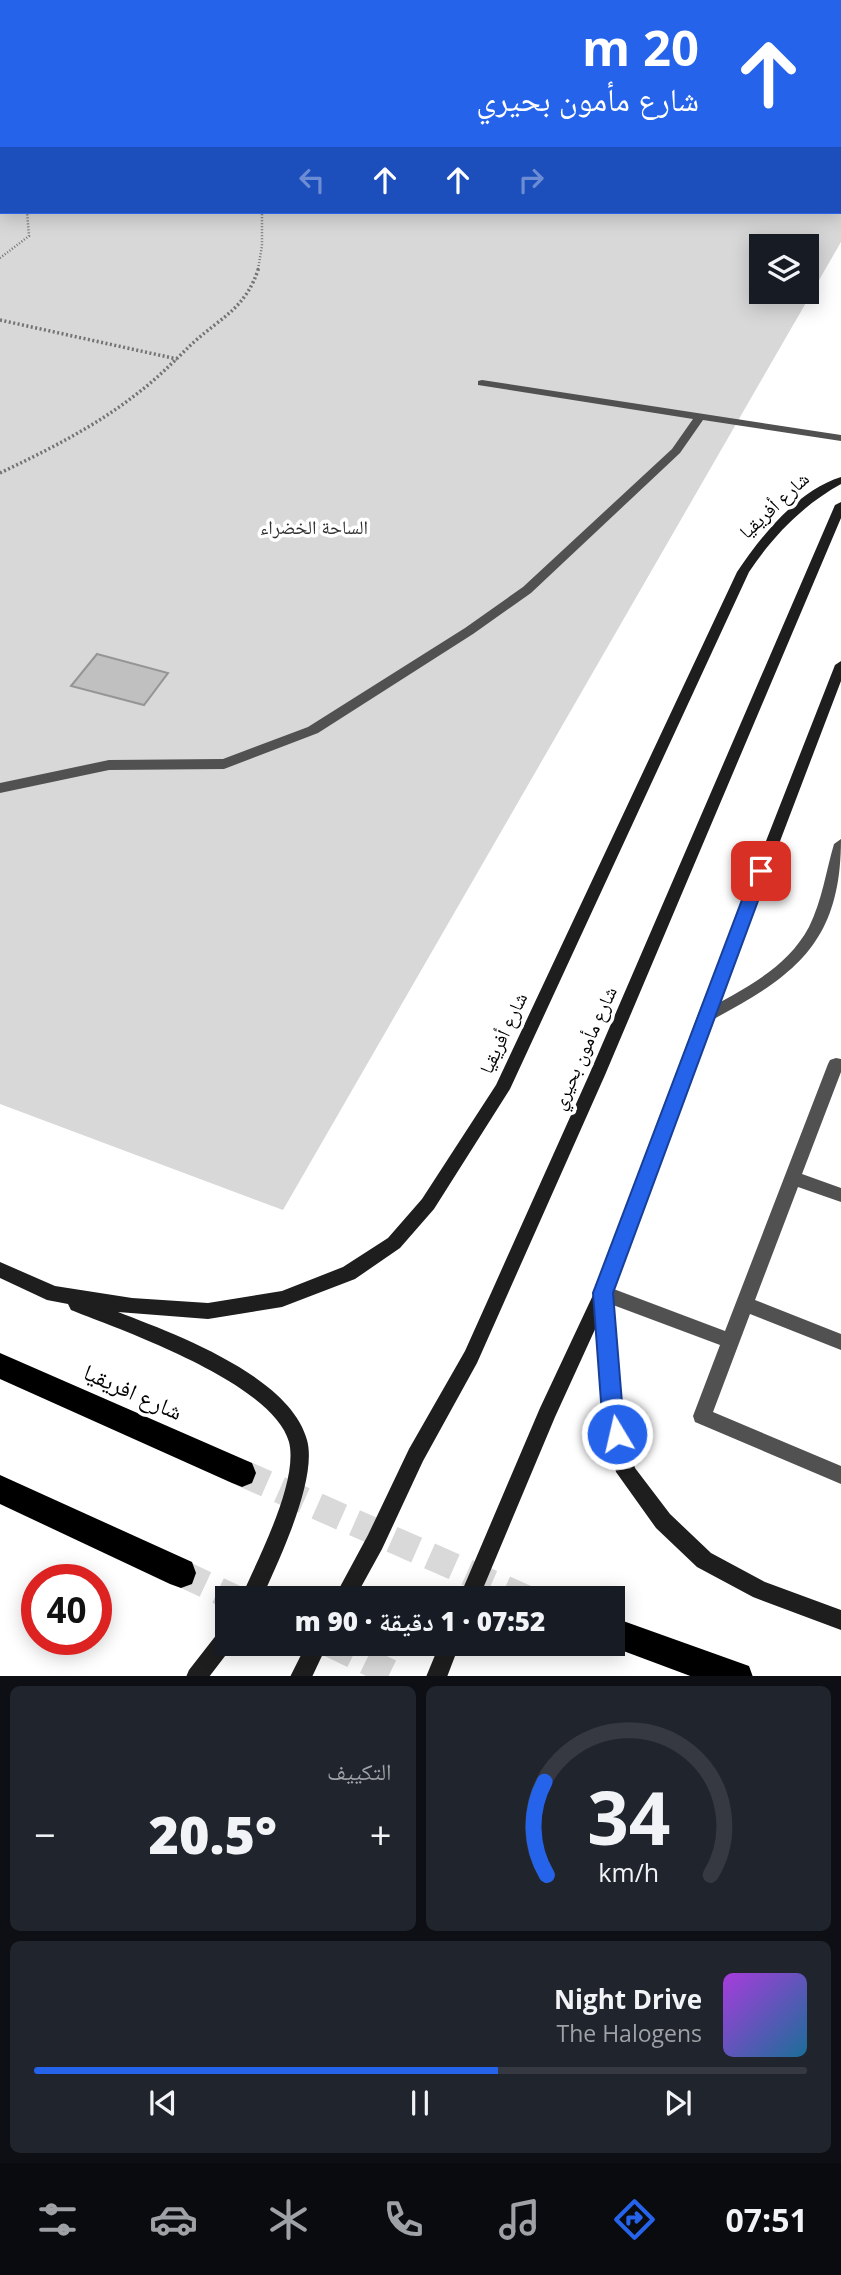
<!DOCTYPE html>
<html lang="ar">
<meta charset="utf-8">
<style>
:root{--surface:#171b24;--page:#20242c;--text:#f1f3f6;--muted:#9ea1a6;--line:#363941;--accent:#2563eb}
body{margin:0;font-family:"Open Sans","Noto Naskh Arabic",sans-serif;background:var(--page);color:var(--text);direction:rtl;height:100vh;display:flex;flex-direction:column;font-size:26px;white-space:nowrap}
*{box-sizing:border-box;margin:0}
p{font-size:23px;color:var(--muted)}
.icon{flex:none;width:38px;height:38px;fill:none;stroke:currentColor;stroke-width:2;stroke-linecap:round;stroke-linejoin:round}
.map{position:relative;height:1676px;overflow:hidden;direction:ltr}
.side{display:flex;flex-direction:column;gap:10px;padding:10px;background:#0d0f14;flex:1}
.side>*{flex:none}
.top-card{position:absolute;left:0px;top:0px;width:842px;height:214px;box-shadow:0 4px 18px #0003;direction:rtl;background:#2563eb;color:#fff;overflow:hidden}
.controls{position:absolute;left:749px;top:234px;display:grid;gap:14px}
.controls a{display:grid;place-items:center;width:70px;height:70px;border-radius:0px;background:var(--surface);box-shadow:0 4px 18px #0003;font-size:35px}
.speed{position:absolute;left:21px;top:1564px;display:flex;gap:14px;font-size:35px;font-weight:700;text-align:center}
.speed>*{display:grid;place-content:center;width:91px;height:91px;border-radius:50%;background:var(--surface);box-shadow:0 4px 18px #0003;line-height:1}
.speed .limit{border:10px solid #d22;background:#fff;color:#111}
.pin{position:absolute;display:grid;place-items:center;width:60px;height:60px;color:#fff;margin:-30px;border-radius:14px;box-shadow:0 4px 10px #0006}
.me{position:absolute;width:77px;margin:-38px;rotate:351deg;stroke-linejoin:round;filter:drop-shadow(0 0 5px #0008)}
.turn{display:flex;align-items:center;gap:24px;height:147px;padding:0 28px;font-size:32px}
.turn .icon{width:91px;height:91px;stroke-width:2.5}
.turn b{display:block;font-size:49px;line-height:60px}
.lanes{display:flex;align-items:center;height:66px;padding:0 28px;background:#0003;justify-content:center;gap:35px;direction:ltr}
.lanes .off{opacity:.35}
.big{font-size:52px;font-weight:800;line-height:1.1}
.side .widget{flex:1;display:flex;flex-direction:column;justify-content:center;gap:10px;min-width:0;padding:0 24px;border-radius:10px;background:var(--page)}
.side .dial{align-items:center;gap:0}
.dial svg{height:182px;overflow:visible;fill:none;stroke:var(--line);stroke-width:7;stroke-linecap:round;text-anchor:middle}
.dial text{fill:var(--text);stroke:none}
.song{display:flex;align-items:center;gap:21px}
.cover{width:84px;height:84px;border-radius:10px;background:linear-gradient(135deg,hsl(280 70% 55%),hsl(200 70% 35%))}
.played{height:7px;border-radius:4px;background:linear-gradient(90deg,var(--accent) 60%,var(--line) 60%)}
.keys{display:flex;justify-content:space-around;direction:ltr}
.heat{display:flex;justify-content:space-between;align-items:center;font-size:38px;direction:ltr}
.side .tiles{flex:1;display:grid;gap:10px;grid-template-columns:1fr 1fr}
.widget:last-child{grid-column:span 2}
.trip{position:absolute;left:215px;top:1586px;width:410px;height:70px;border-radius:0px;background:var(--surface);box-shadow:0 4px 18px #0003;font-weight:800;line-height:70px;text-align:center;direction:rtl}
.tab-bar{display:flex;height:112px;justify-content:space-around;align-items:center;background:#090b0e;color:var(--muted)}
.tab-bar .icon{width:49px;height:49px}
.tab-bar .selected{color:var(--accent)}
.tab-bar b{font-size:32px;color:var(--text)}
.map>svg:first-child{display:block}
</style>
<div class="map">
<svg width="841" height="1677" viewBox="0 0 841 1677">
<rect width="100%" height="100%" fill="#fff"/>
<path fill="#d8d8d8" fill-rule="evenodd" d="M0,0L474,2H2V212H840L841,56V242L283,1210L0,1104ZM761,247H807V292H761Z"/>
<path fill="#c0c0c0" stroke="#959595" stroke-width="2" d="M97,654L168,673L144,705L71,686Z"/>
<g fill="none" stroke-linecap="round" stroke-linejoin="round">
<path stroke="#d9d9d9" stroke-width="27" stroke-dasharray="27 14" stroke-linecap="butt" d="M242,1473L525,1598
M181,1573L234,1598
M329,1643L399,1677"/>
<path stroke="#737373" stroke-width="2.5" stroke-dasharray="1 2" stroke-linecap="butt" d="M0,258L29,236L27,212
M258,269L262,246V212"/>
<path stroke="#737373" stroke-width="3.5" stroke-dasharray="2 2.5" stroke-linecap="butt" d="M0,320L177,359
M0,473C50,449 100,424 143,389C161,375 177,358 194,342C223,316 246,308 259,267"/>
<path fill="#515151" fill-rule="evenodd" d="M0,27H2V32H0Z
M840,176L841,177V183L840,182Z
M482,380L841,435V441L703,420L680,453L531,593L473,634L318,733L224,769L109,770L0,793V783L109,760L223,759L308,727L465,628L523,587L672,449L693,419L478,385V381Z
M841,839C841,943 795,976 710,1021L705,1023L700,1021L697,1017L700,1013C740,991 786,970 809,927C822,901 826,871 834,844Z
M836,1058L841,1059V1072L802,1174L841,1188V1202L798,1187L755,1300L841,1334V1350L750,1314L713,1412L841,1466V1484L695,1422L693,1416L720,1345L597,1299L594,1293L597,1287L603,1285L725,1331L828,1064L830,1060Z"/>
<path fill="#515151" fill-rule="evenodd" d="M760,0H768L760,2Z"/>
<path fill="#1e1e1e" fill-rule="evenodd" d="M587,0L605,2H589Z
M711,0L730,2H713Z
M840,16H841V20H840Z
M840,35H841V39H840Z
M841,477V484C803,505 773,536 749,572L510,1089L434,1209L400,1248L355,1279L282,1307L208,1319L118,1312C175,1334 290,1376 307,1440C318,1479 278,1562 262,1598H241C257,1560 299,1482 289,1442C273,1383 124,1331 71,1310L68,1304L47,1300L0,1278V1262L55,1286L132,1298L208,1303L282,1291L343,1267L388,1238L422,1199L496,1085L737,572C762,535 797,491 841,477Z
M841,502V518L605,1075L477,1363L423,1461L382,1549L355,1598H334L368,1535L409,1449L465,1351L589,1075L835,505Z
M841,661V681L713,1017L612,1293L621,1415L635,1468L670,1514L711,1553L765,1582L841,1610V1630L753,1597L697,1567L656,1528L616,1472L603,1415L597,1325L555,1417L479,1598H459L540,1408L594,1293L697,1017L835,665Z
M228,1626V1643H235L209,1677H186L189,1670L221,1629Z
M307,1643H328L312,1677H290Z
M440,1643H460L447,1677H426Z"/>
<path fill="#000" fill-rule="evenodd" d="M0,1353L252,1463L256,1473L252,1483L242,1487L232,1483L0,1379Z
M0,1475L192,1562L196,1573L192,1584L181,1588L170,1584L0,1504Z
M612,1617L749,1666L753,1677H693L602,1643H612Z"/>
</g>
<path fill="#2563eb" stroke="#184099" stroke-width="2" d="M761,865L769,871L613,1293L623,1415L628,1434L625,1441L617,1444L609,1441L602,1415L593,1293L753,871Z"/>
<g text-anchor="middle" stroke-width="7" stroke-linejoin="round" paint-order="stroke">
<g font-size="19" fill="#000" stroke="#fff">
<text transform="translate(774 505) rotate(-43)" y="7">شارع أفريقيا</text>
<text transform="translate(503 1033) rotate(-65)" y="7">شارع أفريقيا</text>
<text transform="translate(584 1048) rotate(-66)" y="7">شارع مأمون بحيري</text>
</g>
<g font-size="19" fill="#2f2f2f" stroke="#fff">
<text x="314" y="534">الساحة الخضراء</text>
</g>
<g font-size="23" fill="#000" stroke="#fff">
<text transform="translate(133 1392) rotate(24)" y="8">شارع افريقيا</text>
</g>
</g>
</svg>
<div class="controls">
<a><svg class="icon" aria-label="layers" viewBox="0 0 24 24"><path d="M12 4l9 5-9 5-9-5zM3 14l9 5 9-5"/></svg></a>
</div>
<div class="speed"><div class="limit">40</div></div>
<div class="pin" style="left:761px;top:871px;background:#d93025"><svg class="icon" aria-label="arrive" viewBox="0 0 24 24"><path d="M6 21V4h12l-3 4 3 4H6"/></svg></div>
<svg class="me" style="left:617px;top:1434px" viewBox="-20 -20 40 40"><circle r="17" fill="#2563eb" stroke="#fff" stroke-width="3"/><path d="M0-11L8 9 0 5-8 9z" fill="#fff"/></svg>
<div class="trip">07:52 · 1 دقيقة · 90 m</div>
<div class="top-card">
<div class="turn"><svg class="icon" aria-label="ahead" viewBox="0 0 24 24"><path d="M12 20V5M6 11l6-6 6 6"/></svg><div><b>20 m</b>شارع مأمون بحيري</div></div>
<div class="lanes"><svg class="icon off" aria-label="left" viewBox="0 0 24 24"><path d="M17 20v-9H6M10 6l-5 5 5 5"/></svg><svg class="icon" aria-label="ahead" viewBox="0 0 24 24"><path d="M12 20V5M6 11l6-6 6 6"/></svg><svg class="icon" aria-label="ahead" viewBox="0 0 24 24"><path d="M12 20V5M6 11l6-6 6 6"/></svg><svg class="icon off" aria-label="right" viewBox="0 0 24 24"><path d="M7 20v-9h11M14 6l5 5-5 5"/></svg></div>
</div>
</div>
<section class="side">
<div class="tiles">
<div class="widget dial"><svg viewBox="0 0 100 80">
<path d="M14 69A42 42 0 1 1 86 69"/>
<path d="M14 69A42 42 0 0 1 13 28" stroke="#2563eb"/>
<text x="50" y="56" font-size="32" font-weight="700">34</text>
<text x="50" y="72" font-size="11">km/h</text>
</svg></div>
<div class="widget"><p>التكييف</p>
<div class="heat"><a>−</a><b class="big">20.5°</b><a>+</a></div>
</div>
<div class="widget">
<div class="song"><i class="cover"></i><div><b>Night Drive</b><p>The Halogens</p></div></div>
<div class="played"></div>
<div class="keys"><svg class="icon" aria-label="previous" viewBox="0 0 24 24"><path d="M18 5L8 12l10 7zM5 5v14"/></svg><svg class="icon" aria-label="pause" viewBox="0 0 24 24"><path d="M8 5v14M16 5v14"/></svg><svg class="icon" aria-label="next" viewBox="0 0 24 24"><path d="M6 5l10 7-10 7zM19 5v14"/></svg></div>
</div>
</div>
</section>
<nav class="tab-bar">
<b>07:51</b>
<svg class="icon selected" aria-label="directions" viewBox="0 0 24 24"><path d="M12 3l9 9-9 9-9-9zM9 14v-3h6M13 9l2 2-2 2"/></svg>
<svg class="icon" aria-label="music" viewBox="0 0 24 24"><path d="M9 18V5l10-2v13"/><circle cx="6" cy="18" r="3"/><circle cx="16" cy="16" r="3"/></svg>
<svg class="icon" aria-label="phone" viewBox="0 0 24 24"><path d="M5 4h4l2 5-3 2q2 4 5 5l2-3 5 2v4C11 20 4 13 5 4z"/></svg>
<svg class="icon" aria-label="climate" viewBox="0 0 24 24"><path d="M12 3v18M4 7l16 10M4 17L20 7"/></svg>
<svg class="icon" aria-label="car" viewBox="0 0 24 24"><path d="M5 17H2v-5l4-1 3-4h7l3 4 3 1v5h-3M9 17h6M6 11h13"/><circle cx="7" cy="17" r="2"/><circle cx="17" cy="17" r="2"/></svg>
<svg class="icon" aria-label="filters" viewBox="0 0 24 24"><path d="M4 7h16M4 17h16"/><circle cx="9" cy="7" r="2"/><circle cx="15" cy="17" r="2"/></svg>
</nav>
